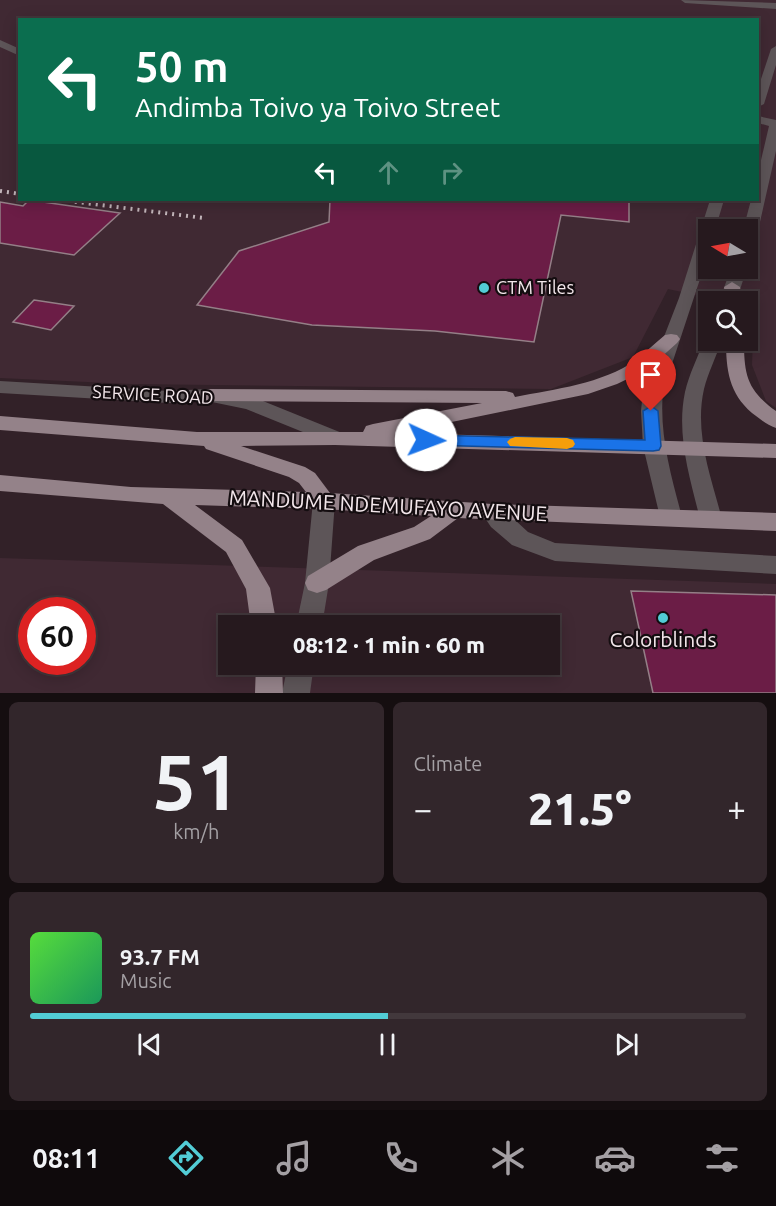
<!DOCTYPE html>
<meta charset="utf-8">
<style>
:root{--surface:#26191e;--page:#32262b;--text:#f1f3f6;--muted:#a4a0a4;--line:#42383c;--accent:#52ccd5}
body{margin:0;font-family:Ubuntu,sans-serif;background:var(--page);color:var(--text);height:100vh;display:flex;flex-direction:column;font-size:22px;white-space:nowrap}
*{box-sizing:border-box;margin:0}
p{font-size:20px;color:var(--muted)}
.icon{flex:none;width:33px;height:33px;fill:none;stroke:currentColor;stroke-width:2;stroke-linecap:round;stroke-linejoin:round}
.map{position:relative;height:693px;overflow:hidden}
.details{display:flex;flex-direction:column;gap:9px;padding:9px;background:#150e10;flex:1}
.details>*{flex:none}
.guide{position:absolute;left:18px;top:18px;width:741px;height:183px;border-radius:0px;box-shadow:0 3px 15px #0003,0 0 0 2px var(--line);background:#0b6e4f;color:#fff;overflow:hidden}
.needle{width:39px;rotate:280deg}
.buttons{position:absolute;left:698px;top:219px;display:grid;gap:12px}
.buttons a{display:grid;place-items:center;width:60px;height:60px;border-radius:0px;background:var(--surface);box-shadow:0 3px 15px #0003,0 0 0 2px var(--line);font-size:30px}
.speed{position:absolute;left:18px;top:597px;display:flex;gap:12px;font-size:30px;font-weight:700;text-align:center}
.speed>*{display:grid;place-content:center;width:78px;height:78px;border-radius:50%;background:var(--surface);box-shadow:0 3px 15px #0003,0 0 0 2px var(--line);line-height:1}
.speed .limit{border:9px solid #d22;background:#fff;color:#111}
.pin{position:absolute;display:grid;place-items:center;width:51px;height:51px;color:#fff;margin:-62px -26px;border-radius:50% 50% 50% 0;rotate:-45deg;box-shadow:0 0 6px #0007}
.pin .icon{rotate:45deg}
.me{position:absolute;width:66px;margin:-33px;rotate:92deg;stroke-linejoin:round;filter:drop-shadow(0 0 4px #0008)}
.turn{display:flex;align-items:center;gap:21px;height:126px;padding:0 18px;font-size:27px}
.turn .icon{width:78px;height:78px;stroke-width:2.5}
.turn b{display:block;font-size:42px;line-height:51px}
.lanes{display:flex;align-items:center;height:57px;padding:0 18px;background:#0003;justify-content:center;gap:30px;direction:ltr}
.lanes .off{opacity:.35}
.big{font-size:45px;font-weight:800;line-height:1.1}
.details .tile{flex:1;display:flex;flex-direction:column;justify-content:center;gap:9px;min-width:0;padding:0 21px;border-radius:9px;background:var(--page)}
.details .dial{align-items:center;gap:0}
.dial b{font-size:78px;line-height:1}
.song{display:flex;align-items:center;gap:18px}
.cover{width:72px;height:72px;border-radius:9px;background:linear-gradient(135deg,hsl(110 70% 55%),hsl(150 70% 35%))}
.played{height:6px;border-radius:3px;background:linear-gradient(90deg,var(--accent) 50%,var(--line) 50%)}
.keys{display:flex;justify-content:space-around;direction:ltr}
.heat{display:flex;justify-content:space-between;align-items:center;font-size:33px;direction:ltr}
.details .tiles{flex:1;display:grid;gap:9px;grid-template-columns:1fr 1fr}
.tile:last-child{grid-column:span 2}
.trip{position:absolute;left:218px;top:615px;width:342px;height:60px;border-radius:0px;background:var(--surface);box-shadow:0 3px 15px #0003,0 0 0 2px var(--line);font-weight:800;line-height:60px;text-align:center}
.menu{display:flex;height:96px;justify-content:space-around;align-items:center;background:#0f0a0c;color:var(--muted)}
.menu .icon{width:42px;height:42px}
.menu .on{color:var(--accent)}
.menu b{font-size:27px;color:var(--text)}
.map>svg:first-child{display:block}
</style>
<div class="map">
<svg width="776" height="693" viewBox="0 0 776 693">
<rect width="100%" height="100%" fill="#322128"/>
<path fill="#402933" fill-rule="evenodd" d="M0,0H776V408L766,401L752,365L754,308L747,306V302L724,301L668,289L633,357L551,389L131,384L0,378ZM20,20H758V200H20ZM708,230H747V268H708Z
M0,558L776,584V693H0ZM32,610H82V662H32ZM228,626H549V664H228Z"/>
<path fill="#6b1d46" stroke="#947f87" stroke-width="1.5" d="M29,200L120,213L74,255L0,243V202L23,206Z
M330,200H629V222L561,215L534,342L435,331L312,325L197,305L239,251L329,222Z
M34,300L74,306L51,330L13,322Z
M631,591L776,595V693H653Z"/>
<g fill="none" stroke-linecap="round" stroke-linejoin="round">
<path fill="#5d5558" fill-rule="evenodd" d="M681,0L776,3V9L685,3Z
M0,40L20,49V56L0,47Z
M776,46V65L764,104L758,107V88L771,49Z
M758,116L776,120V151L755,244L747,249V230H743L751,200H758V173L769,126L758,123Z
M710,200H724L715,230H708V255L663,391C659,435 671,475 682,517L679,523L671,525L663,523L660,517L643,446L641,411L643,391L679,298Z
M731,268H747L736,302H719Z
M708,336V340H722C716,357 708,373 704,389C694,433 711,477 722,519L719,525L711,528L703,525L700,519C690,478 676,435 685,392C689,374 698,357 704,340Z
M0,381L169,391L207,389L258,399L342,433L345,438L342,443L335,445L246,409L207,401L169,403L0,393Z
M324,493L332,495L335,501L329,583L322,626H296L305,583L313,501L316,495Z
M492,504L500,506L528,532L555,543L776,556V574L555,561L512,545L491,527L481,512L484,506Z
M288,664H314L310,693H282Z"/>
<path fill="#948289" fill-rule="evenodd" d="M732,282L740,287L742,302H726L724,287Z
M671,334L677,335L680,339L677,343L648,369L617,384L588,394L398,433L776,444V458L335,445L241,446L305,467L315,473L330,493L492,504L776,513V531L458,518L430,539L374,560L326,590L317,593L308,590L305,583L308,576L358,546L414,527L431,516L324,509L195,505L242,540L270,588L277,626H251L246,589L226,552L163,504L0,491V475L131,487L306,492L299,483L289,477L206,449L204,446L0,430V416L197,432H363L366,426L373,424L482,403L207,401L200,399L197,395L200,391L207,389L506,391L513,393L515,397C555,389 602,384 636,360C646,352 655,343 665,335Z
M726,340H744C744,375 747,390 776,411V428C767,425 760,419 752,413C729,393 726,370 726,340Z
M256,664H282L283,693H255Z"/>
<path stroke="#c3b6bb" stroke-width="4" stroke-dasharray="2 5" stroke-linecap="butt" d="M0,191L20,194
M61,200L204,218"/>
</g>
<path fill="#1a73e8" stroke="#114b97" stroke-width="1.5" d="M651,406L658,411L661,446L659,450L653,451L426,445L421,444L418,440L421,436L426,435L645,440L643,411Z"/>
<path fill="#f59e0b" d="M515,437L567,438L573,440L575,444L573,447L567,449L510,446L507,442L510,439Z"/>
<g fill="#52ccd5" stroke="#140d10" stroke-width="2">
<circle cx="484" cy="288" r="6"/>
<circle cx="663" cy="618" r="6"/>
</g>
<g text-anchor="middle" stroke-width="4.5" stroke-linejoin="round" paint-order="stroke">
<g font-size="18" fill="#f3e7eb" stroke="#140d10" text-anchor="start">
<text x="496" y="294">CTM Tiles</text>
</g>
<g font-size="18" fill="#f3e7eb" stroke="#140d10">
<text transform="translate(153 395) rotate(3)" y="6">SERVICE ROAD</text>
</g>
<g font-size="21" fill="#f3e7eb" stroke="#140d10">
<text transform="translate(388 506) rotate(3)" y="7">MANDUME NDEMUFAYO AVENUE</text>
</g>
<g font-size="21" fill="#f3e7eb" stroke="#140d10">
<text x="663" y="647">Colorblinds</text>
</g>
</g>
</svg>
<div class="buttons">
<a><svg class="needle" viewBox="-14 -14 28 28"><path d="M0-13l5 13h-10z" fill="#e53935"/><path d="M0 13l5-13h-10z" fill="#a4a0a4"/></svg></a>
<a><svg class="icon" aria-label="search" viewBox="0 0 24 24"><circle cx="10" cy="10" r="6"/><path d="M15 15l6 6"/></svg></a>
</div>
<div class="speed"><div class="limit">60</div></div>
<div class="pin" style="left:651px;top:411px;background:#d93025"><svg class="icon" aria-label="arrive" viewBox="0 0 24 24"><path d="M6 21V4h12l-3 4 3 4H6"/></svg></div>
<svg class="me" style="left:426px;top:440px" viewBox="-20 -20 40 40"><circle r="19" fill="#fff"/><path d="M0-13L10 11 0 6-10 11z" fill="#1a73e8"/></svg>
<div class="trip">08:12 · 1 min · 60 m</div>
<div class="guide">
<div class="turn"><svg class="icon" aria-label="left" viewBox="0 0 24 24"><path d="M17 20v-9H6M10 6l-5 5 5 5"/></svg><div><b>50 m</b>Andimba Toivo ya Toivo Street</div></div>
<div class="lanes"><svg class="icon" aria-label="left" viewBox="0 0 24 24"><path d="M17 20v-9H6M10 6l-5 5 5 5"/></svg><svg class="icon off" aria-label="ahead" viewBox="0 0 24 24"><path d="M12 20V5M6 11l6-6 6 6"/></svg><svg class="icon off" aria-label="right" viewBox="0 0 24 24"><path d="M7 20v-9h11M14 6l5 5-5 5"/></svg></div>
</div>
</div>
<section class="details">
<div class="tiles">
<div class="tile dial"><b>51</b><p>km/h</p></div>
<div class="tile"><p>Climate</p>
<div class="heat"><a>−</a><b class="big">21.5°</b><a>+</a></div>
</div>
<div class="tile">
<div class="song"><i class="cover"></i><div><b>93.7 FM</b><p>Music</p></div></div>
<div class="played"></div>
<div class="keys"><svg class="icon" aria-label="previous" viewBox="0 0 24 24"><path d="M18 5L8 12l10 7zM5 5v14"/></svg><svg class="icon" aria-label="pause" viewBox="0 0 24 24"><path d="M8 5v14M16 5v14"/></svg><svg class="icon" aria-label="next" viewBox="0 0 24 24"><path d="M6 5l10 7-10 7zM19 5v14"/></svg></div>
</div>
</div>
</section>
<nav class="menu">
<b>08:11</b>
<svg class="icon on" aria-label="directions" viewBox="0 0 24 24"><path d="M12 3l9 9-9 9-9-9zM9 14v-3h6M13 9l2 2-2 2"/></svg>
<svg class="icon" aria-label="music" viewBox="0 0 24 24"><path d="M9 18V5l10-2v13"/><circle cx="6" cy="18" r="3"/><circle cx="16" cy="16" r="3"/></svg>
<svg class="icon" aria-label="phone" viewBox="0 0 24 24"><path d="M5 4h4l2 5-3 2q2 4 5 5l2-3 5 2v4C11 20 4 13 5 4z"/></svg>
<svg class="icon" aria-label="climate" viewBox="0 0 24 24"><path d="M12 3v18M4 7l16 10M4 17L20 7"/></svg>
<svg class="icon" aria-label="car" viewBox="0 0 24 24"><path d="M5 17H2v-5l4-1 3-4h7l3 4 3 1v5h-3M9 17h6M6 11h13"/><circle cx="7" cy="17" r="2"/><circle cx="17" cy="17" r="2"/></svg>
<svg class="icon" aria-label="filters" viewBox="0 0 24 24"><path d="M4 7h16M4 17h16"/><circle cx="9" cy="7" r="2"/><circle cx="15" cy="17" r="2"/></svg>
</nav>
